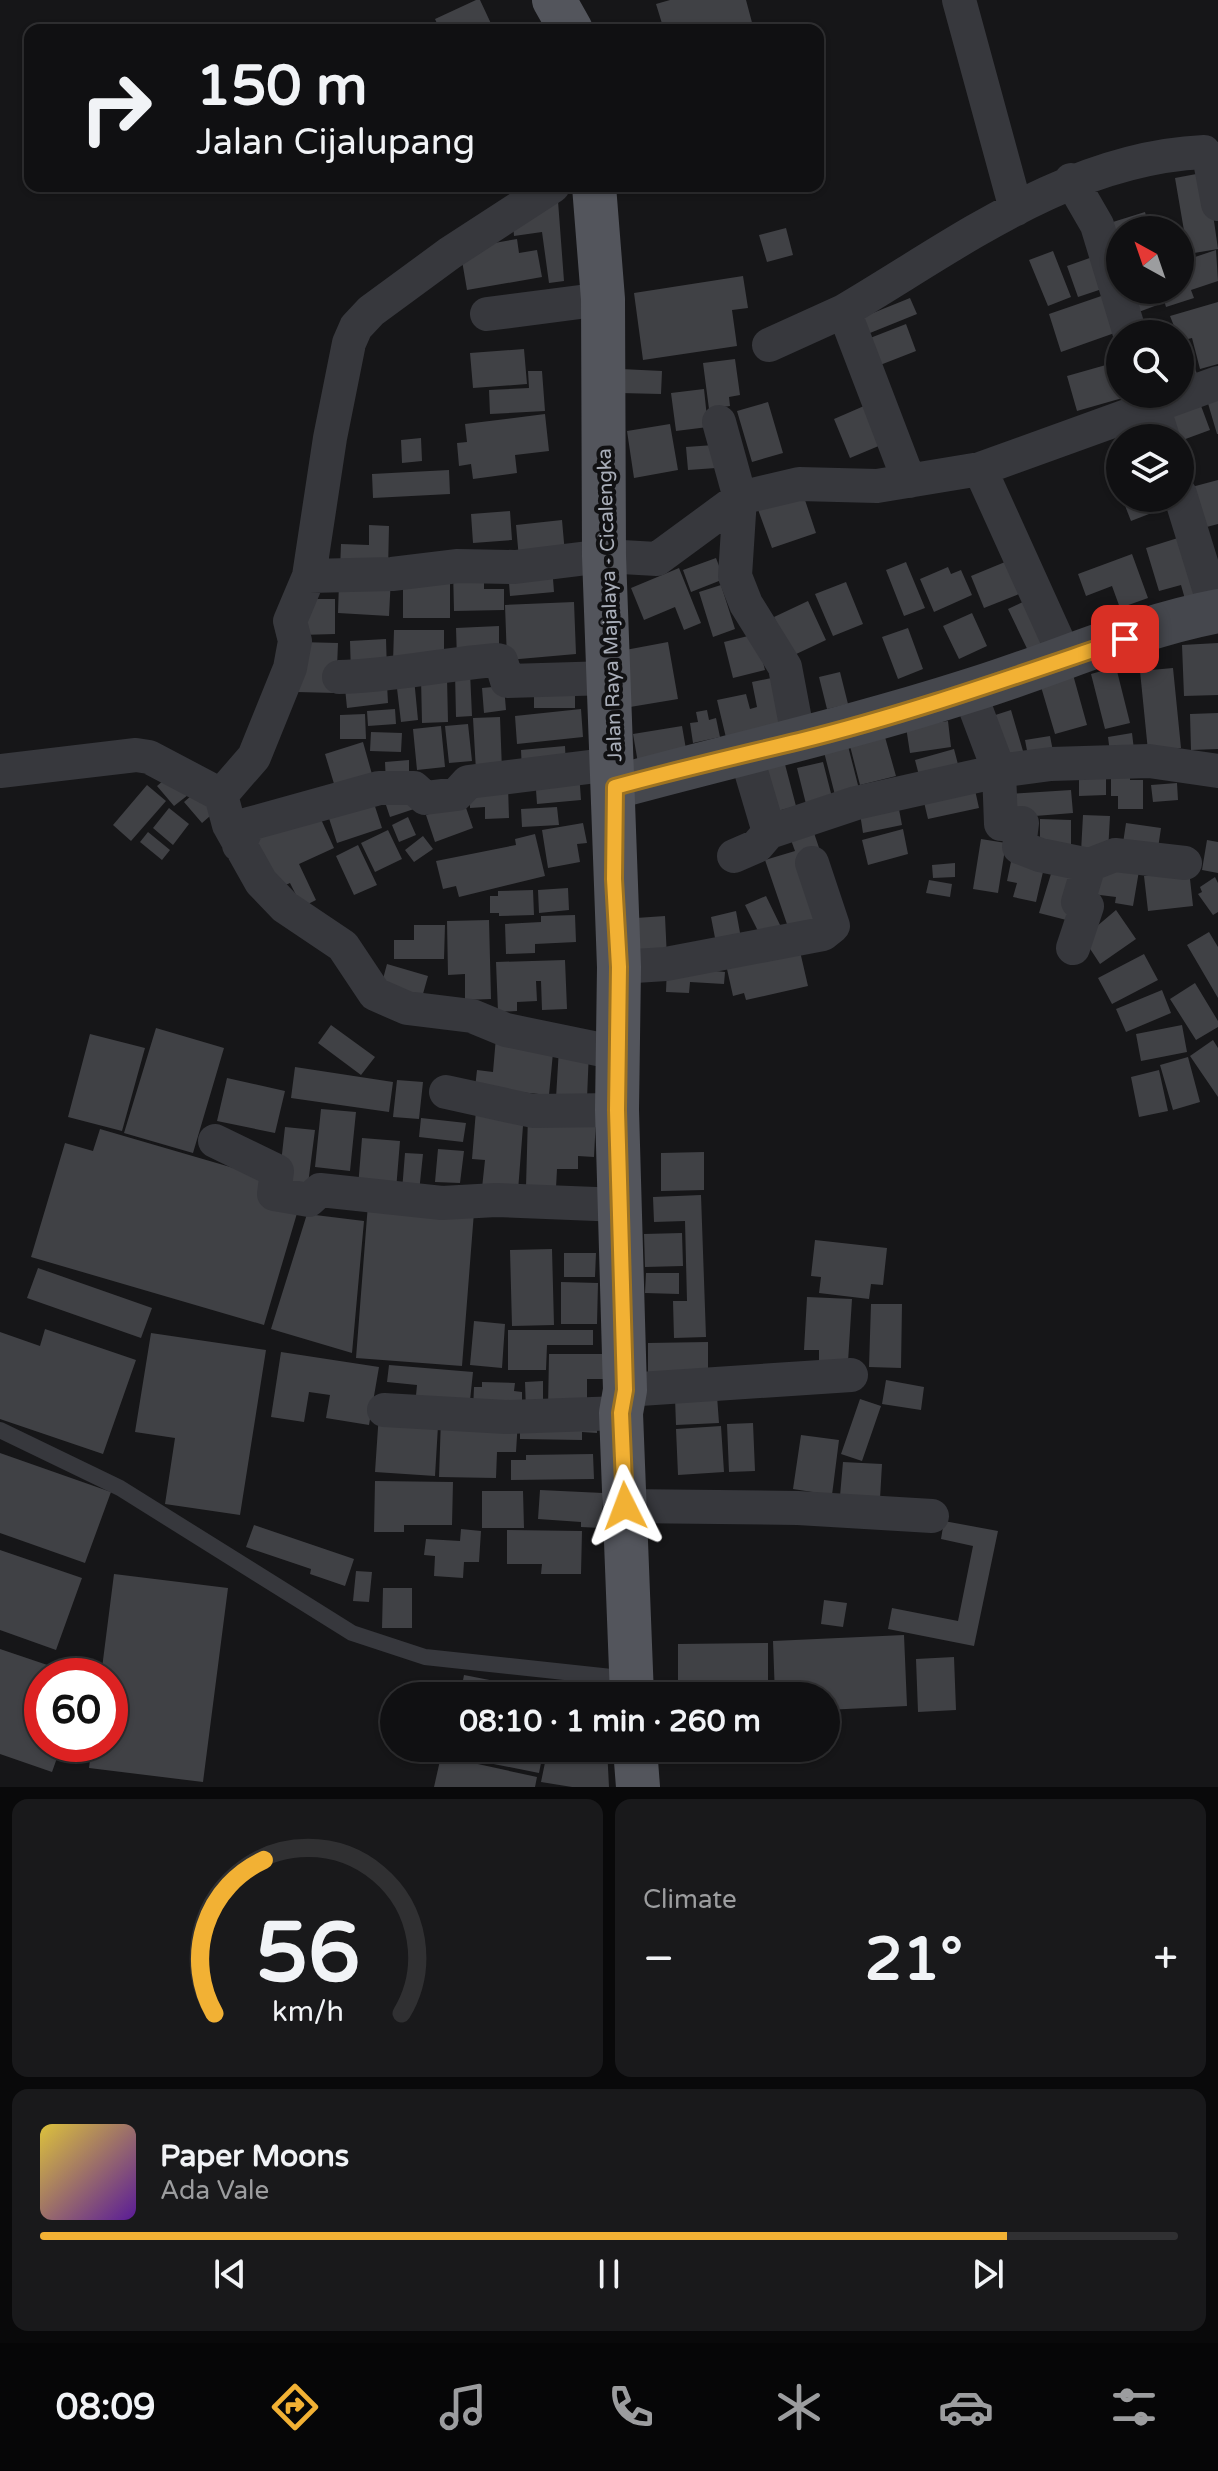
<!DOCTYPE html>
<meta charset="utf-8">
<style>
:root{--surface:#101012;--page:#19191b;--text:#f1f3f6;--muted:#9c9d9f;--line:#303032;--accent:#f2b134}
body{margin:0;font-family:"Varela Round",sans-serif;background:var(--page);color:var(--text);height:100vh;display:flex;flex-direction:column;font-size:30px;white-space:nowrap}
*{box-sizing:border-box;margin:0}
p{font-size:26px;color:var(--muted)}
.icon{flex:none;width:44px;height:44px;fill:none;stroke:currentColor;stroke-width:2;stroke-linecap:round;stroke-linejoin:round}
.map{position:relative;height:1787px;overflow:hidden}
.panel{display:flex;flex-direction:column;gap:12px;padding:12px;background:#09090a;flex:1}
.panel>*{flex:none}
.banner{position:absolute;left:24px;top:24px;width:800px;height:168px;border-radius:16px;box-shadow:0 2px 6px #0004,0 0 0 2px var(--line);background:#101012;color:var(--text);overflow:hidden}
.needle{width:52px;rotate:320deg}
.controls{position:absolute;left:1106px;top:216px;display:grid;gap:16px}
.controls a{display:grid;place-items:center;width:88px;height:88px;border-radius:50%;background:var(--surface);box-shadow:0 2px 6px #0004,0 0 0 2px var(--line);font-size:40px}
.speed{position:absolute;left:24px;top:1658px;display:flex;gap:16px;font-size:40px;font-weight:700;text-align:center}
.speed>*{display:grid;place-content:center;width:104px;height:104px;border-radius:50%;background:var(--surface);box-shadow:0 2px 6px #0004,0 0 0 2px var(--line);line-height:1}
.speed .limit{border:12px solid #d22;background:#fff;color:#111}
.pin{position:absolute;display:grid;place-items:center;width:68px;height:68px;color:#fff;margin:-34px;border-radius:16px;box-shadow:0 4px 12px #0006}
.me{position:absolute;width:88px;margin:-44px;rotate:357deg;stroke-linejoin:round;filter:drop-shadow(0 0 6px #0008)}
.turn{display:flex;align-items:center;gap:28px;height:168px;padding:0 40px;font-size:36px}
.turn .icon{width:104px;height:104px;stroke-width:2.5}
.turn b{display:block;font-size:56px;line-height:68px}
.big{font-size:60px;font-weight:800;line-height:1.1}
.panel .widget{flex:1;display:flex;flex-direction:column;justify-content:center;gap:12px;min-width:0;padding:0 28px;border-radius:16px;background:var(--page)}
.panel .dial{align-items:center;gap:0}
.dial svg{height:208px;overflow:visible;fill:none;stroke:var(--line);stroke-width:7;stroke-linecap:round;text-anchor:middle}
.dial text{fill:var(--text);stroke:none}
.song{display:flex;align-items:center;gap:24px}
.cover{width:96px;height:96px;border-radius:12px;background:linear-gradient(135deg,hsl(50 70% 55%),hsl(270 70% 35%))}
.played{height:8px;border-radius:4px;background:linear-gradient(90deg,var(--accent) 85%,var(--line) 85%)}
.keys{display:flex;justify-content:space-around;direction:ltr}
.heat{display:flex;justify-content:space-between;align-items:center;font-size:44px;direction:ltr}
.panel .tiles{flex:1;display:grid;gap:12px;grid-template-columns:1fr 1fr}
.widget:last-child{grid-column:span 2}
.trip{position:absolute;left:380px;top:1682px;width:460px;height:80px;border-radius:40px;background:var(--surface);box-shadow:0 2px 6px #0004,0 0 0 2px var(--line);font-weight:800;line-height:80px;text-align:center}
.dock{display:flex;height:128px;justify-content:space-around;align-items:center;background:#060607;color:var(--muted)}
.dock .icon{width:56px;height:56px}
.dock .active{color:var(--accent)}
.dock b{font-size:36px;color:var(--text)}
.map>svg:first-child{display:block}
</style>
<div class="map">
<svg width="1218" height="1787" viewBox="0 0 1218 1787">
<rect width="100%" height="100%" fill="#161618"/>
<path fill="#404145" d="M476,0H480L494,30H440L435,19Z
M670,0H746L754,30H664L656,4Z
M1207,172L1218,249L1188,254L1175,178Z
M558,201L564,281L549,283L542,232L514,236L513,223Z
M1145,212L1150,230H1120V270L1100,226Z
M786,228L793,255L767,262L759,235Z
M517,239L519,253L537,250L542,277L467,290L460,249Z
M1216,250L1218,281L1191,290L1194,298L1166,307L1161,290H1180V262Z
M1053,251L1071,297L1048,306L1029,260Z
M1101,254L1111,286L1078,297L1067,266Z
M743,276L748,308L732,310L737,346L643,360L634,293Z
M1119,290H1156L1160,304L1128,316Z
M1110,293L1123,330L1061,352L1049,314Z
M910,298L917,314L865,335L858,319Z
M1218,302V364L1200,369L1192,338L1180,341L1170,316Z
M906,324L916,351L875,367L865,340Z
M524,349L527,384L473,388L470,353Z
M1189,352L1200,382L1180,389V356Z
M735,359L740,395L729,397L730,406L709,409L703,363Z
M1120,361V394L1133,395L1077,411L1067,376Z
M621,369L662,371L661,394L620,393Z
M528,371H542L545,411L490,414L489,390L529,388Z
M704,389L708,427L676,431L671,393Z
M1197,395L1210,430L1180,441L1167,406Z
M1218,397V434H1217L1207,400Z
M768,402L783,453L752,462L737,411Z
M864,406L881,445L850,458L834,419Z
M545,414L549,451L515,455L517,473L473,479L471,464L459,466L457,443L467,442L465,424Z
M670,424L678,470L634,478L627,431Z
M421,438L422,461L402,463L401,440Z
M714,445L716,468L688,470L686,447Z
M449,470L450,494L373,498L372,474Z
M1218,480V524L1199,529L1188,488Z
M801,488L816,533L772,548L756,504Z
M1122,498H1169L1172,505L1131,521Z
M510,511L512,540L473,543L471,514Z
M562,520L565,554L519,559L516,525Z
M369,525L389,526L388,571L340,570L341,544L369,545Z
M1181,537L1206,593L1185,599L1181,585L1159,591L1146,548Z
M1132,554L1148,598L1120,608L1112,586L1086,596L1078,574Z
M716,558L724,579L691,592L683,570Z
M906,562L925,608L904,616L886,570Z
M1005,562L1019,594L984,608L971,576Z
M552,566L554,592L510,596L508,570Z
M948,567L951,574L961,570L972,595L934,612L920,579Z
M679,568L701,623L684,630L675,607L644,620L631,588Z
M453,569L484,576V589H504V610L454,611Z
M391,577L389,616L338,613L339,582Z
M403,579H450V618H403Z
M846,582L863,624L833,636L815,594Z
M721,585L735,629L713,637L699,592Z
M301,599H335V634L301,635Z
M808,601L826,640L792,656L774,617Z
M1025,601L1051,652L1033,661L1008,609Z
M574,602L576,654L507,660L505,605Z
M972,613L987,646L959,659L943,626Z
M499,626V658L457,659L456,628Z
M908,628L923,669L898,679L882,637Z
M394,630H444V663L393,662Z
M756,634L765,670L733,678L724,642Z
M386,639L387,672L351,674L350,641Z
M299,642L338,643L336,693L297,692Z
M668,642L678,699L630,707L620,651Z
M1218,643V695L1184,696L1182,645Z
M1116,667L1130,723L1105,729L1091,674Z
M1173,668L1181,748L1148,751L1140,671Z
M1072,671L1087,725L1055,734L1039,680Z
M470,672L472,716L456,717L455,673Z
M840,672L848,704L827,709L819,677Z
M781,676L793,730L728,746L717,700L746,694L750,709L757,707L752,682Z
M447,677L448,722L422,723L421,678Z
M414,678L418,720L401,722L396,680Z
M387,684L388,703L347,708L345,688Z
M575,685V708H534V686Z
M504,686L506,710L484,713L482,688Z
M395,709L396,724L368,726L367,711Z
M581,709L583,737L517,744L515,716Z
M707,710L709,720L716,718L720,737L693,743L690,723L698,722L696,712Z
M1011,710L1023,751L1001,758L989,717Z
M1218,713V749L1191,750L1190,714Z
M365,714L366,739H340V715Z
M500,717L502,770L476,771L473,718Z
M948,721L951,747L910,753L906,727Z
M468,724L472,761L449,763L445,726Z
M441,726L445,767L417,770L413,729Z
M682,726L687,755L638,763L633,734Z
M371,732L402,733L401,752L370,751Z
M1132,733L1135,758L1111,761L1108,737Z
M1050,736L1054,756L1029,761L1025,740Z
M885,737L896,776L860,785L850,746Z
M363,742L375,785L338,797L325,754Z
M565,746L566,767L522,771L521,750Z
M848,746L859,789L835,795L824,752Z
M954,749L960,772L921,783L915,760Z
M782,753L796,806L774,812L753,761Z
M409,760V784L386,785L385,762Z
M823,762L834,805L808,812L797,768Z
M1106,771V795L1079,796V772Z
M579,772L581,800L537,804L535,776Z
M1111,773H1130V780H1143V809H1118V796H1111Z
M171,774L188,795L174,806L157,786Z
M973,781L979,808L928,819L923,798Z
M1177,783L1178,800L1153,802L1151,785Z
M147,785L166,801L131,841L113,825Z
M508,786L509,818L485,819V807L470,808V788Z
M199,789L217,810L202,823L184,802Z
M1071,790L1073,813L1009,818L1008,794Z
M416,792L420,807L390,817L385,802Z
M371,794L382,828L337,843L326,809Z
M897,799L902,825L863,833L859,807Z
M464,802L473,828L435,842L426,815Z
M315,806L334,848L299,864L316,900L302,907L290,883L277,889L252,835Z
M557,807L559,825L522,827L521,809Z
M169,808L189,824L173,845L153,828Z
M1083,815L1110,816L1108,852H1081Z
M408,817L416,835L399,842L392,825Z
M1040,819L1071,820V844H1040Z
M583,823L587,843L577,844L580,862L548,868L542,830Z
M1126,823L1161,828L1157,855L1122,850Z
M811,824L842,916L790,933L765,860L795,851L788,832Z
M903,829L908,854L868,865L862,840Z
M388,830L402,859L375,872L361,843Z
M148,832L170,850L162,860L140,842Z
M535,834L545,876L459,897L456,886L443,889L436,861L516,845L515,839Z
M423,836L433,849L414,862L405,850Z
M981,839L1006,843L998,893L973,889Z
M1207,840L1218,842V873L1202,870Z
M358,845L377,885L354,895L336,856Z
M1013,852L1046,859L1036,902L1013,897L1017,883L1007,881Z
M955,863V877L933,878L932,865Z
M1054,864L1082,871L1078,923L1039,913Z
M1140,865L1133,906L1115,903L1116,897L1100,895L1099,903L1092,866Z
M1189,870L1193,906L1148,911L1144,876Z
M1215,877L1218,883V912L1213,915L1198,894L1202,892L1200,887Z
M929,880L952,884L950,897L926,893Z
M568,888L569,910L539,913L538,890Z
M533,890L534,915L499,916V913H490V896H498V891Z
M766,896L782,929L762,939L745,905Z
M1116,910L1136,939L1100,964L1083,938Z
M736,911L741,938L716,943L711,917Z
M575,915L576,942L535,944V953L506,954L505,924L541,922V916Z
M665,916L667,959L639,961L636,918Z
M489,920L491,999L465,1000V974L448,975L447,921Z
M414,925H445L444,959H394V940H414Z
M1209,932L1218,947V998L1187,945Z
M799,947L808,986L746,1000L744,993L733,996L727,969Z
M1144,954L1158,980L1112,1004L1098,978Z
M565,960L567,1009L542,1010L541,981H536L537,1001L517,1002V1011L498,1012L496,962Z
M387,964L428,976L421,1001L380,990Z
M667,966L725,972L724,984L690,982L689,993L666,992Z
M1195,983L1218,1021V1027L1196,1040L1170,999Z
M1162,990L1171,1013L1126,1032L1116,1009Z
M331,1025L375,1057L361,1075L318,1043Z
M1182,1025L1187,1052L1141,1061L1136,1034Z
M156,1028L224,1048L193,1153L124,1133Z
M90,1034L145,1048L122,1131L68,1117Z
M496,1037L554,1042L549,1095L475,1088L477,1070L493,1072Z
M1213,1040L1218,1048V1097L1190,1056Z
M559,1048L589,1050L587,1099L556,1098Z
M1188,1057L1200,1102L1173,1110L1160,1065Z
M295,1067L393,1082L389,1112L291,1098Z
M1159,1070L1168,1111L1139,1117L1131,1077Z
M227,1078L285,1091L275,1133L217,1121Z
M397,1080L423,1082L419,1119L393,1117Z
M321,1109L356,1112L350,1171L315,1167Z
M476,1110L524,1113L518,1191L482,1188L485,1160L472,1159Z
M528,1115L596,1118L594,1157L578,1156V1169H557L556,1188L526,1187Z
M421,1118L466,1123L463,1142L419,1137Z
M285,1127L315,1130L308,1184L279,1181Z
M100,1129L275,1180L298,1210L264,1325L31,1257L65,1143L93,1151Z
M362,1138L400,1141L396,1190L358,1187Z
M438,1149L464,1151L460,1183L435,1182Z
M704,1152V1190L661,1191V1153Z
M405,1153L423,1154L419,1192L402,1191Z
M701,1195L706,1337L674,1338L673,1301H687L685,1221L654,1222L653,1197Z
M368,1204L474,1212L462,1366L356,1358Z
M307,1214L364,1221L352,1353L271,1329Z
M682,1233L683,1266L645,1267L644,1234Z
M815,1240L887,1248L883,1285L871,1284L869,1299L819,1293L821,1277L811,1276Z
M552,1249L554,1325L512,1326L510,1250Z
M564,1253H596L595,1277H564Z
M38,1268L152,1308L141,1338L27,1298Z
M646,1273H679V1294L645,1293Z
M561,1282L598,1283L597,1324H561Z
M807,1297L852,1299L848,1362L819,1361V1350H804Z
M871,1304H902L901,1368L869,1367Z
M474,1321L505,1324L502,1368L470,1365Z
M45,1329L136,1360L103,1454L0,1419V1332L40,1346Z
M508,1330H593V1345H547L546,1370H508Z
M151,1333L266,1350L240,1515L165,1504L175,1438L135,1432Z
M708,1342V1373L648,1374V1343Z
M281,1352L379,1367L369,1425L326,1418L330,1395L309,1392L304,1422L271,1417Z
M549,1354H605V1379H587V1409H548Z
M389,1365L473,1372L469,1410L415,1406L417,1385L387,1382Z
M886,1380L924,1387L921,1410L882,1404Z
M543,1381V1411H526L525,1382Z
M482,1382L515,1383L514,1391L522,1392V1411L473,1410L474,1387H482Z
M717,1396L719,1423L676,1425L675,1398Z
M860,1399L881,1406L862,1461L841,1454Z
M379,1413L438,1426L435,1476L375,1472Z
M441,1418L518,1420L516,1452H497L496,1478L439,1477Z
M520,1419L597,1420V1433L582,1432V1440L520,1439Z
M753,1423L755,1471L729,1472L727,1424Z
M721,1426L724,1472L678,1475L676,1429Z
M801,1435L839,1440L832,1495L793,1489Z
M0,1453L111,1492L85,1563L0,1533Z
M593,1454L594,1479L511,1480V1460H526V1455Z
M843,1462L882,1464L880,1499L840,1496Z
M375,1481L453,1482L452,1525H404V1532H374Z
M540,1490L603,1493L601,1528L581,1527V1522L538,1519Z
M482,1491H523L524,1528H482Z
M944,1521L998,1531L974,1646L888,1629L892,1608L958,1621L973,1546L941,1539Z
M254,1525L354,1559L345,1586L310,1574L311,1569L246,1547Z
M461,1529L481,1531L479,1562H464L463,1578L434,1576L435,1556L424,1555L426,1539L460,1541Z
M507,1530L582,1531L581,1574H541L542,1564H507Z
M0,1550L82,1578L56,1650L0,1630Z
M356,1571L372,1572L369,1602L353,1601Z
M114,1574L228,1588L203,1782L89,1768L92,1744H110V1676H101Z
M383,1588H412V1628H382Z
M824,1600L847,1603L843,1627L821,1624Z
M904,1635L907,1706L826,1710V1696H775L773,1641Z
M768,1643V1696H678V1644Z
M0,1649L77,1675L42,1676V1744H62L52,1772L0,1754Z
M954,1657L956,1710L918,1712L916,1659Z
M464,1675L555,1693V1696H460Z
M449,1748H544L539,1773L448,1755Z
M548,1748H607L609,1787H572L541,1782Z
M441,1756L537,1777L535,1787H434Z"/>
<g fill="none" stroke-linecap="round" stroke-linejoin="round">
<path stroke="#37383d" stroke-width="16" d="M0,1430L120,1488L352,1633L425,1657L630,1679"/>
<path stroke="#37383d" stroke-width="34" d="M959,0L1016,209
M1071,180L1097,225L1130,334
M844,311C956,245 1068,158 1204,152L1210,161L1218,204
M487,314L603,299
M769,345L844,311L909,481
M1149,394L1163,438
M719,422L740,498L735,576L746,604L785,667L799,741
M980,469L1066,659
M1180,494L1216,611
M309,576L392,574L458,566L515,567L604,556L657,559L740,498L799,484L877,486L980,469L1218,383
M339,677C392,676 444,664 497,660L501,661L507,681L609,678
M969,691L999,771L1001,824L1022,823L1019,847L1040,855L1089,865L1115,855L1185,863
M745,751L769,832
M0,771L136,755L149,757L221,795L229,825L261,882L285,907L343,946L375,994L407,1008L472,1016L506,1030L617,1053
M221,795L254,757L290,668L295,641L290,621L309,576L330,438L349,343L356,327L371,311L450,253L553,186
M239,845L249,824L379,788H414L425,798L457,794L468,782L613,764
M734,856L757,846L769,832L856,803L999,771L1051,764L1149,761L1218,771
M1073,948L1087,906L1078,902L1089,865
M619,967L666,964L823,934L833,926L812,863
M446,1092L533,1111L617,1110
M215,1141L277,1171L274,1194L309,1200L320,1190L442,1203L496,1200L621,1205
M625,1390L851,1375
M384,1410L506,1417L621,1413
M625,1506L798,1508L932,1516"/>
<path stroke="#45474d" stroke-width="44" d="M615,787C733,755 852,728 968,691C1051,666 1133,627 1218,611"/>
<path stroke="#53555c" stroke-width="44" d="M554,0L571,30
M594,186L603,299L604,556L619,967L617,1110L625,1390L621,1413L632,1696
M635,1748L638,1787"/>
</g>
<g fill="none" stroke-linecap="round" stroke-linejoin="round">
<defs>
<path id="route" d="M625,1506L621,1413L625,1390L617,1110L619,967L614,879L615,787C676,770 737,756 799,741C909,714 1018,675 1125,639"/>
</defs>
<use href="#route" stroke="#9d7322" stroke-width="20"/>
<use href="#route" stroke="#f2b134" stroke-width="14"/>
</g>
<g text-anchor="middle" stroke-width="8" stroke-linejoin="round" paint-order="stroke">
<g font-size="20" fill="#a8adb8" stroke="#111113">
<text transform="translate(609 605) rotate(-92)" y="7">Jalan Raya Majalaya - Cicalengka</text>
</g>
</g>
</svg>
<div class="controls">
<a><svg class="needle" viewBox="-14 -14 28 28"><path d="M0-13l5 13h-10z" fill="#e53935"/><path d="M0 13l5-13h-10z" fill="#9c9d9f"/></svg></a>
<a><svg class="icon" aria-label="search" viewBox="0 0 24 24"><circle cx="10" cy="10" r="6"/><path d="M15 15l6 6"/></svg></a>
<a><svg class="icon" aria-label="layers" viewBox="0 0 24 24"><path d="M12 4l9 5-9 5-9-5zM3 14l9 5 9-5"/></svg></a>
</div>
<div class="speed"><div class="limit">60</div></div>
<div class="pin" style="left:1125px;top:639px;background:#d93025"><svg class="icon" aria-label="arrive" viewBox="0 0 24 24"><path d="M6 21V4h12l-3 4 3 4H6"/></svg></div>
<svg class="me" style="left:625px;top:1506px" viewBox="-20 -20 40 40"><path d="M0-17L14 15 0 8-14 15z" fill="#f2b134" stroke="#fff" stroke-width="4"/></svg>
<div class="trip">08:10 · 1 min · 260 m</div>
<div class="banner">
<div class="turn"><svg class="icon" aria-label="right" viewBox="0 0 24 24"><path d="M7 20v-9h11M14 6l5 5-5 5"/></svg><div><b>150 m</b>Jalan Cijalupang</div></div>
</div>
</div>
<section class="panel">
<div class="tiles">
<div class="widget dial"><svg viewBox="0 0 100 80">
<path d="M14 69A42 42 0 1 1 86 69"/>
<path d="M14 69A42 42 0 0 1 33 10" stroke="#f2b134"/>
<text x="50" y="56" font-size="32" font-weight="700">56</text>
<text x="50" y="72" font-size="11">km/h</text>
</svg></div>
<div class="widget"><p>Climate</p>
<div class="heat"><a>−</a><b class="big">21°</b><a>+</a></div>
</div>
<div class="widget">
<div class="song"><i class="cover"></i><div><b>Paper Moons</b><p>Ada Vale</p></div></div>
<div class="played"></div>
<div class="keys"><svg class="icon" aria-label="previous" viewBox="0 0 24 24"><path d="M18 5L8 12l10 7zM5 5v14"/></svg><svg class="icon" aria-label="pause" viewBox="0 0 24 24"><path d="M8 5v14M16 5v14"/></svg><svg class="icon" aria-label="next" viewBox="0 0 24 24"><path d="M6 5l10 7-10 7zM19 5v14"/></svg></div>
</div>
</div>
</section>
<nav class="dock">
<b>08:09</b>
<svg class="icon active" aria-label="directions" viewBox="0 0 24 24"><path d="M12 3l9 9-9 9-9-9zM9 14v-3h6M13 9l2 2-2 2"/></svg>
<svg class="icon" aria-label="music" viewBox="0 0 24 24"><path d="M9 18V5l10-2v13"/><circle cx="6" cy="18" r="3"/><circle cx="16" cy="16" r="3"/></svg>
<svg class="icon" aria-label="phone" viewBox="0 0 24 24"><path d="M5 4h4l2 5-3 2q2 4 5 5l2-3 5 2v4C11 20 4 13 5 4z"/></svg>
<svg class="icon" aria-label="climate" viewBox="0 0 24 24"><path d="M12 3v18M4 7l16 10M4 17L20 7"/></svg>
<svg class="icon" aria-label="car" viewBox="0 0 24 24"><path d="M5 17H2v-5l4-1 3-4h7l3 4 3 1v5h-3M9 17h6M6 11h13"/><circle cx="7" cy="17" r="2"/><circle cx="17" cy="17" r="2"/></svg>
<svg class="icon" aria-label="filters" viewBox="0 0 24 24"><path d="M4 7h16M4 17h16"/><circle cx="9" cy="7" r="2"/><circle cx="15" cy="17" r="2"/></svg>
</nav>
